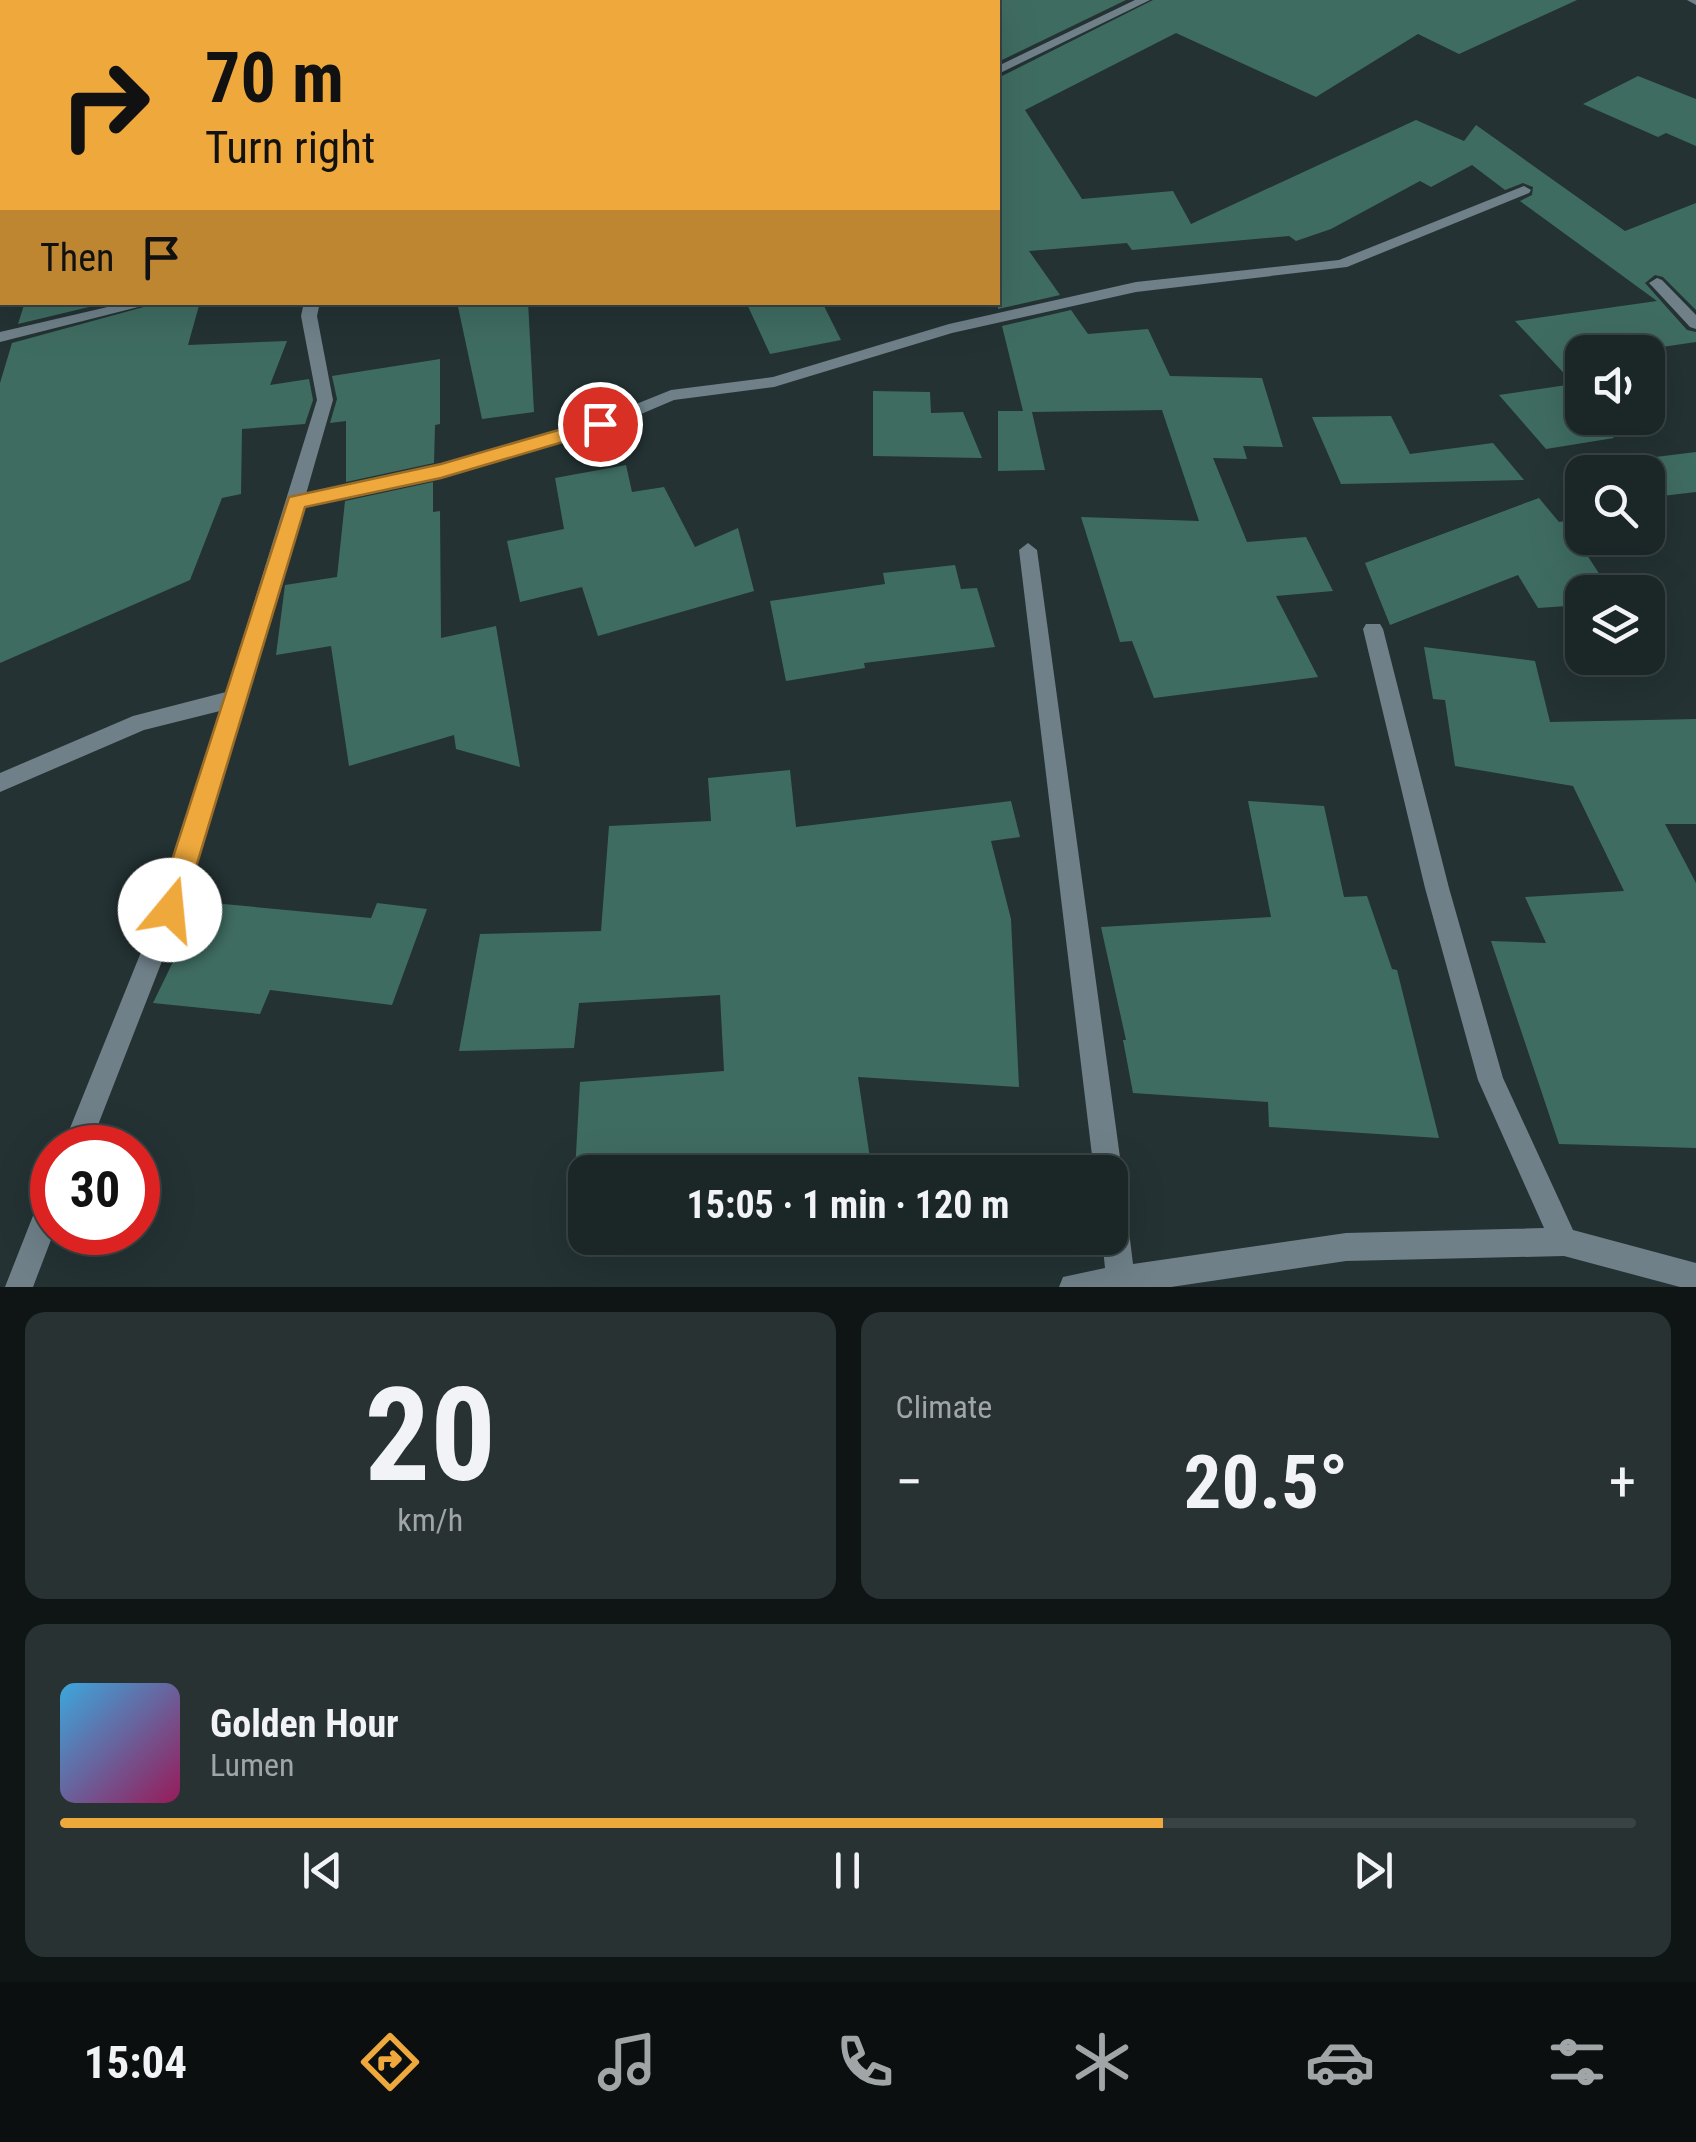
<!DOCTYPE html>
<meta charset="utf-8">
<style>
:root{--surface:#1b2626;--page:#283232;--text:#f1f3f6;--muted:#a0a5a7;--line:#394343;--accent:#eea83c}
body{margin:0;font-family:"Roboto Condensed",sans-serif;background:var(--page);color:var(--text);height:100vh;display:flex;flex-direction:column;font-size:38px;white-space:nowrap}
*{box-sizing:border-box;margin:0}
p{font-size:32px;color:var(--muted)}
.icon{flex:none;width:55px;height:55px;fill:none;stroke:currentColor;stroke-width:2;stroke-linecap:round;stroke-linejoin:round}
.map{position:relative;height:1287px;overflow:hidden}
.side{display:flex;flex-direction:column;gap:25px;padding:25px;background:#0f1515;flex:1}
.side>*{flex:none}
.banner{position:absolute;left:0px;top:0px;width:1000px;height:305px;box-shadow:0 10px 40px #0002,0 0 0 2px var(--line);background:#eea83c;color:#111;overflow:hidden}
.controls{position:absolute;left:1565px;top:335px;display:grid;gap:20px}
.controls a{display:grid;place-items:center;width:100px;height:100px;border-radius:20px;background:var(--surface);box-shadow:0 10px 40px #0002,0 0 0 2px var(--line);font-size:50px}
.speed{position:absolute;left:30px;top:1125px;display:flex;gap:20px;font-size:50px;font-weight:700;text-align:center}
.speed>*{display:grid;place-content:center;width:130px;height:130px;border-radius:50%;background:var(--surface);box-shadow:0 10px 40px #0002,0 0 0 2px var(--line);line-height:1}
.speed .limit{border:15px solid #d22;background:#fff;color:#111}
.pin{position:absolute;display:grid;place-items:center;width:85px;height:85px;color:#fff;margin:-42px;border:5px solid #fff;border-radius:50%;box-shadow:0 2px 10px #0007}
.me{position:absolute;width:110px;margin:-55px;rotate:17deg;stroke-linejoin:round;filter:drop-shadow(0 0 8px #0008)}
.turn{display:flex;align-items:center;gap:35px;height:210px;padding:0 40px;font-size:45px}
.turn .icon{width:130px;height:130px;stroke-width:2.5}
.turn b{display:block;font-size:70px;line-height:85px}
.then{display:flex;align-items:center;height:95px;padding:0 40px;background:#0003;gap:20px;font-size:38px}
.big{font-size:75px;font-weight:700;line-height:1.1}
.side .tile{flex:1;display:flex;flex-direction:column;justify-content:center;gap:15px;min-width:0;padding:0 35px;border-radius:20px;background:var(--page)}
.side .dial{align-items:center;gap:0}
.dial b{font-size:130px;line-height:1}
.song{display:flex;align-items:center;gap:30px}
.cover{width:120px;height:120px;border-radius:15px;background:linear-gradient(135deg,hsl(200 70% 55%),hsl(330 70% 35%))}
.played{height:10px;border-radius:5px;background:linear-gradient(90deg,var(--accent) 70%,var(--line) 70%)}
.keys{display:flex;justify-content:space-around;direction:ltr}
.heat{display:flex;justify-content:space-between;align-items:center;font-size:55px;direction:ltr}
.side .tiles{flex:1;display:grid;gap:25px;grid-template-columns:1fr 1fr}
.tile:last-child{grid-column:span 2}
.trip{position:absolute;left:568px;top:1155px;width:560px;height:100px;border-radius:20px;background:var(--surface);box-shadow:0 10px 40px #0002,0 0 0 2px var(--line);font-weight:700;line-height:100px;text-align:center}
.tabs{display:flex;height:160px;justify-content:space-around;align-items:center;background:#0b0f0f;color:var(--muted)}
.tabs .icon{width:70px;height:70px}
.tabs .current{color:var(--accent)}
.tabs b{font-size:45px;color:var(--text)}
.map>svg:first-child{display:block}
</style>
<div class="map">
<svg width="1696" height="1287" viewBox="0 0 1696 1287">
<rect width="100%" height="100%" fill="#243233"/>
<path fill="#3f6c61" d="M998,0H1126L998,62Z
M1153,0H1577L1459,54L1418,34L1316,97L1176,33L1025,110L1082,199L1173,191L1191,224L1416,120L1464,141L1476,125L1625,231L1696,203V310L1663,277L1655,275L1645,283L1687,330L1696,332V342L1628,352H1582V418H1595L1614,438L1546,449L1499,395L1574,384L1515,321L1657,301L1520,201L1532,195L1533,187L1523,183L1505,190L1472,165L1431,187L1420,181L1331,229L1296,241L1289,236L1132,250L1127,243L1029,251L1060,295L998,309V78Z
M1638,76L1696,99V146L1666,133L1658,137L1583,104Z
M38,302H110L18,324L24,305Z
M162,302H200L188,345L287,341L270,385L309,379L313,400L305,424L242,429L241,494L222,498L190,580L0,663V383L12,343Z
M457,302H528L534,412L482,419Z
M746,302H822L841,340L770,354Z
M1071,310L1088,334L1148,329L1170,376L1262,378L1283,447L1243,446L1247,459L1213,458L1247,542L1306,537L1333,591L1276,596L1318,677L1154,698L1132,641L1120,642L1081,517L1199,521L1162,410L1032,412L1045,470L998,471V411H1023L1002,326Z
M440,359V424L435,425L434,463L346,482V421L330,423L337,399L332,376Z
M873,391L930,392L931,413L963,412L982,458L873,456Z
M1391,416L1410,454L1493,443L1524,480L1341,484L1312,417Z
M1696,452V492L1662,496L1648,479V472H1642L1631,460Z
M626,465L632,492L664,487L695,547L738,528L754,591L598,636L582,587L520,602L507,541L564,529L555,478Z
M433,482V512L440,511L441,638L496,626L520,767L456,749L454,735L349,766L331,646L276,655L285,585L337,577L345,501Z
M1539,498L1559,522L1565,521L1611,592H1582V605L1538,608L1518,575L1390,625L1365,563Z
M955,565L961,589L977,588L995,647L864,663L865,668L786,681L770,601L885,584L883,573Z
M1424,647L1535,661L1550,722L1696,719V824H1665L1696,883V1148L1559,1144L1491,941L1546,943L1525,897L1624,891L1573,786L1455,766L1445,700L1433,699Z
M790,770L796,827L1011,801L1020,837L991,841L1011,919L1019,1087L858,1077L872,1172H756L754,1159L575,1172L580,1082L724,1071L720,995L579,1003L574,1048L459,1051L480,934L601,931L609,826L711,821L708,778Z
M1248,801L1324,806L1344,897L1367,896L1392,969L1397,970L1439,1138L1269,1127L1268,1102L1133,1093L1123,1040H1126L1101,927L1271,917Z
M202,902L371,918L377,903L427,909L392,1005L270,990L260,1014L153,1003Z"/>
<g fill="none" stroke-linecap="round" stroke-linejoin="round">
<path fill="#6f8089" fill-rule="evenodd" d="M341,0H353V2H342Z
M1135,0H1150L998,74V66Z
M1687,0H1696V5Z
M0,6H2V12H0Z
M1524,186L1531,190L1529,193L1347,267L1136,292L952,333L774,387L674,400L606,429L447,475L301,507L182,910L89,1148H62L158,910L220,711L144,730L0,792V773L133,716L226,692L317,400L301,316L304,302H320L317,316L333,400L306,494L441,465L594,421L671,390L773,377L949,324L1136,282L1339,260Z
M1657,278L1662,280L1696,315V329L1690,327L1652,286L1649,283Z
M129,302H158L0,342V332Z
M1028,543L1037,550L1122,1172L1118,1180L1124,1190L1133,1264L1346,1233L1544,1228L1478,1080L1425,888L1363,629L1366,624H1380L1383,629L1449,888L1503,1078L1573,1230L1696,1263V1287H1680L1564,1256L1346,1261L1171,1287H1059L1063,1277L1105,1268L1102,1238H1110V1172H1094L1019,550Z
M52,1189L54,1232L33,1287H5L42,1193Z"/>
</g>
<path fill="#eea83c" stroke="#9b6d27" stroke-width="2.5" d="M600,418L610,424L607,429L441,478L305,507L183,910L179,919L170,923L160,919L156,910L289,497L441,464Z"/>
</svg>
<div class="controls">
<a><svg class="icon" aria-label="sound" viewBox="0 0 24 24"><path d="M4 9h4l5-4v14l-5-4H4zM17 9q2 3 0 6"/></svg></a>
<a><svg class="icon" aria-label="search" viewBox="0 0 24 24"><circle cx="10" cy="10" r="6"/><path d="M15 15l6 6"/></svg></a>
<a><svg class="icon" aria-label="layers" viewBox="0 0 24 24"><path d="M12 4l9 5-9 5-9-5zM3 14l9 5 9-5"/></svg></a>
</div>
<div class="speed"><div class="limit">30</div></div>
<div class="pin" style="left:600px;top:424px;background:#d93025"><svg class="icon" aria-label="arrive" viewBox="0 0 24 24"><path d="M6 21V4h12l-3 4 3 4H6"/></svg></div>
<svg class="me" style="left:170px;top:910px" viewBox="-20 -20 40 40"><circle r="19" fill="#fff"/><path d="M0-13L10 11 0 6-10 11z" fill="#eea83c"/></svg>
<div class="trip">15:05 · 1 min · 120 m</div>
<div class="banner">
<div class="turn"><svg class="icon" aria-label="right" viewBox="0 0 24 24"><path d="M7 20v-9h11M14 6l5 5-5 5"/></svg><div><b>70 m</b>Turn right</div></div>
<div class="then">Then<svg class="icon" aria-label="arrive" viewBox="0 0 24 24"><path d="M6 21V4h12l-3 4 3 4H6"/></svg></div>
</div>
</div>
<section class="side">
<div class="tiles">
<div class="tile dial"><b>20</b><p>km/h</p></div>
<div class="tile"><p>Climate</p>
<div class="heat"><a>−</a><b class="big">20.5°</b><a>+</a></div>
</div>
<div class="tile">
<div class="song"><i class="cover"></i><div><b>Golden Hour</b><p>Lumen</p></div></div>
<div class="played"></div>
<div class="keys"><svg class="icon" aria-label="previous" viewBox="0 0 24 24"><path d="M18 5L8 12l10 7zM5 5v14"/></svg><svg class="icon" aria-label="pause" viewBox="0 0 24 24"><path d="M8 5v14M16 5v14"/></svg><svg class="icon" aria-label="next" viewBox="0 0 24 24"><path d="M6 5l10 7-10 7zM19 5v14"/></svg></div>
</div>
</div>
</section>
<nav class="tabs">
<b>15:04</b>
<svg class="icon current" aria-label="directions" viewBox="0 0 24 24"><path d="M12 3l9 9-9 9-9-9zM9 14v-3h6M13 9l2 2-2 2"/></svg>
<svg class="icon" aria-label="music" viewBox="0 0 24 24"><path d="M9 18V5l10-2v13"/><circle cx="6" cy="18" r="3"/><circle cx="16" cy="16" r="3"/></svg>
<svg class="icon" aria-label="phone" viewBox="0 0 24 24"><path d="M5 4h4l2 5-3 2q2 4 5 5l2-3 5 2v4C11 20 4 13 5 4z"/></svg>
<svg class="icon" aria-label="climate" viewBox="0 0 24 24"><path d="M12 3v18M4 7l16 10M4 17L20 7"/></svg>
<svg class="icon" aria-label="car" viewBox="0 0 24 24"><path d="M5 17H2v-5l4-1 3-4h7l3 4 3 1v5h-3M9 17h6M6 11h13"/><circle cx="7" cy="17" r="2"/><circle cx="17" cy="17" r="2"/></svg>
<svg class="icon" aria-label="filters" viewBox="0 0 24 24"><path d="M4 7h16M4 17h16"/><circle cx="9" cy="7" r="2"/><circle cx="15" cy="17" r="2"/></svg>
</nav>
